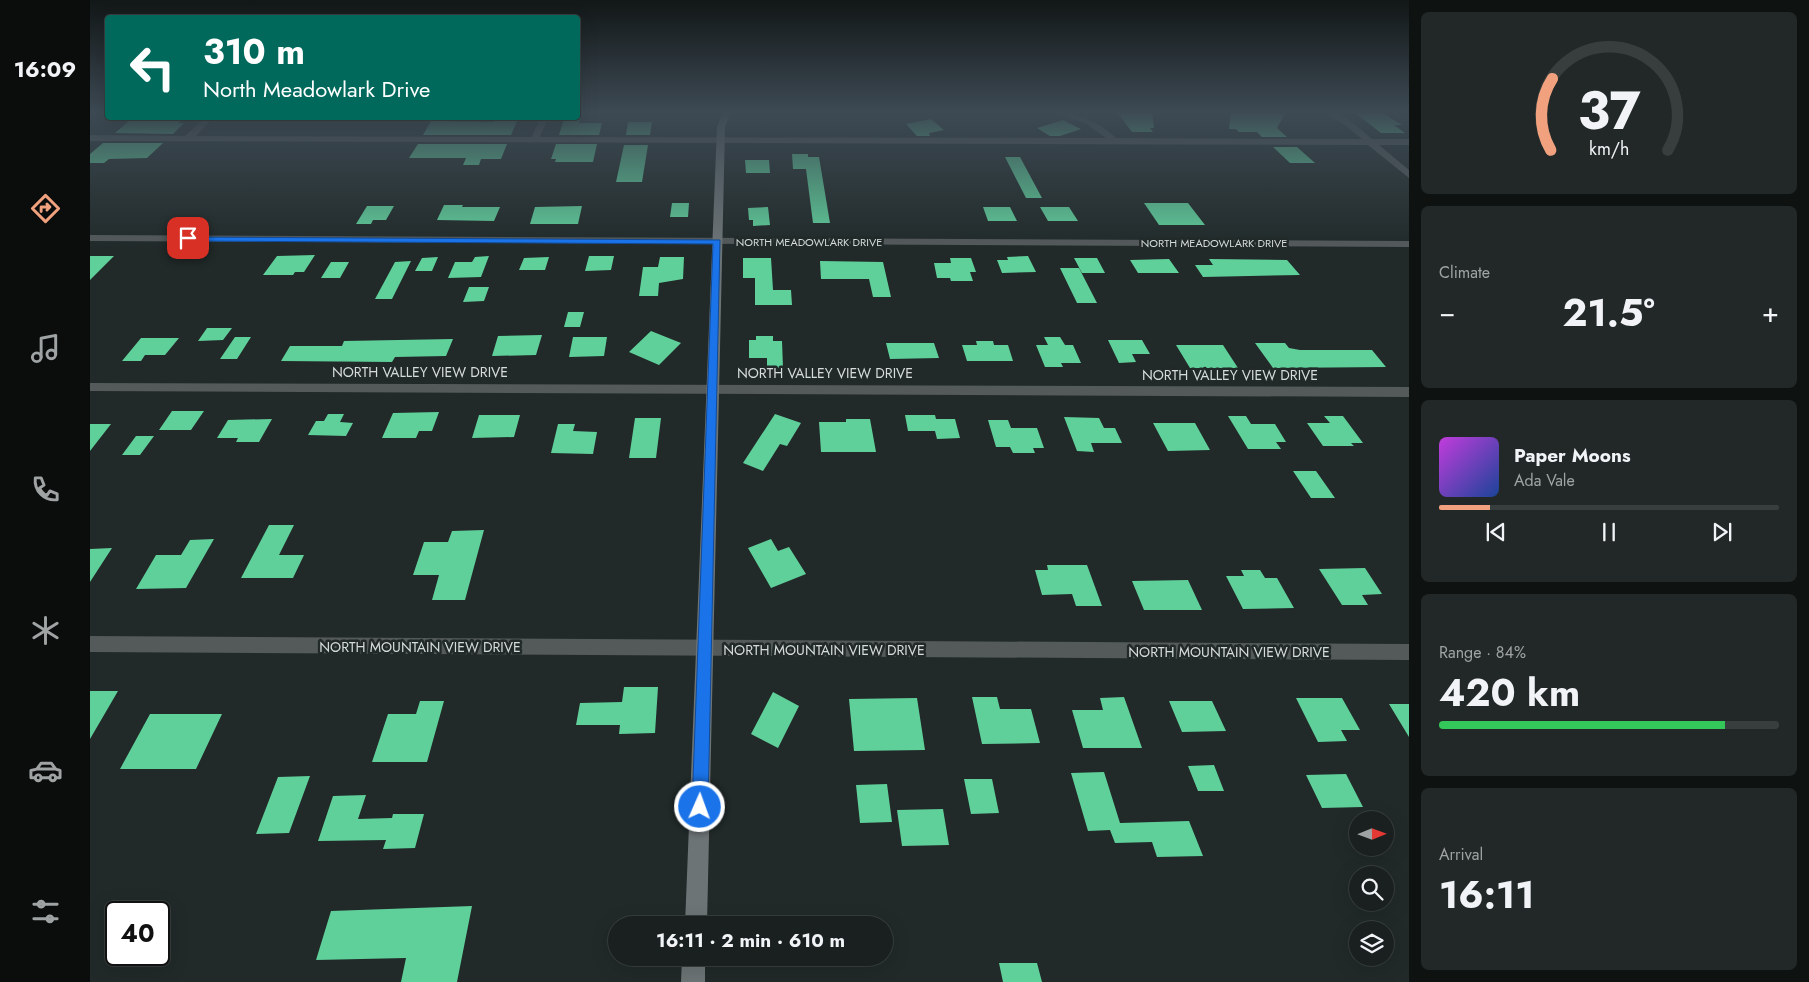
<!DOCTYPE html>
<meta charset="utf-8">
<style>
:root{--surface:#19201f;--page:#222828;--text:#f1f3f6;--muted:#9fa3a4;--line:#373e3d;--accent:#f1a17d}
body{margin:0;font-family:Jost,sans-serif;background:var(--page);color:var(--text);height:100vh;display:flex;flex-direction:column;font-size:19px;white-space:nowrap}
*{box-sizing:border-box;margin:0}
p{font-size:16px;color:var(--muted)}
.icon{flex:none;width:28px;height:28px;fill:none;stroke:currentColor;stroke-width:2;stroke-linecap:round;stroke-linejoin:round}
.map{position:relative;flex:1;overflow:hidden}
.sheet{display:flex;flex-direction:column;gap:12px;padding:12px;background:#0e1211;width:400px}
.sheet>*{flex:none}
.top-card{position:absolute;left:15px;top:15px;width:475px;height:105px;border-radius:5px;box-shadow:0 5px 20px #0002,0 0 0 1px var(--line);background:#00695c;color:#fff;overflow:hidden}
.needle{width:32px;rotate:89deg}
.fabs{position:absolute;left:1259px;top:811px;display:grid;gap:10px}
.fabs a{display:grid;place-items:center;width:45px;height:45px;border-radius:50%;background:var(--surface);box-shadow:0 5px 20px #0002,0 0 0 1px var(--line);font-size:25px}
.speed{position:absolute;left:15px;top:901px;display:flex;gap:10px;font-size:25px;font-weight:700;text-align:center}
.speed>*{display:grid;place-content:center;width:65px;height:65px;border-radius:50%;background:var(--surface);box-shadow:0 5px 20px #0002,0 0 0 1px var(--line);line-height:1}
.speed .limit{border:2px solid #111;border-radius:8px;background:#fff;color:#111}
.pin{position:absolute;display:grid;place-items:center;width:42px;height:42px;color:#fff;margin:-21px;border-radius:10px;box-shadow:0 2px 8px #0006}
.me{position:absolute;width:55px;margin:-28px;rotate:2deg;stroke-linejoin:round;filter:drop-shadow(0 0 4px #0008)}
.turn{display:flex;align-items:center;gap:18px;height:105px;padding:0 15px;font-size:22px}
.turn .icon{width:65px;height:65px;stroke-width:2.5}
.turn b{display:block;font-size:35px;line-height:42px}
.big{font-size:38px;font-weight:700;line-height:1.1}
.sheet .tile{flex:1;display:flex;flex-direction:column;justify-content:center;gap:8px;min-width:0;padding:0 18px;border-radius:8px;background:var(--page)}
.sheet .dial{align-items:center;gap:0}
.dial svg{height:130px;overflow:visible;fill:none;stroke:var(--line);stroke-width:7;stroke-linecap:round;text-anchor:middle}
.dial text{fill:var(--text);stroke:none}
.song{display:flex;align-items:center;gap:15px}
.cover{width:60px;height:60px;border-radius:8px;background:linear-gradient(135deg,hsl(290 70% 55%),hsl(220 70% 35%))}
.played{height:5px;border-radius:2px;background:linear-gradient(90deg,var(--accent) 15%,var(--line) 15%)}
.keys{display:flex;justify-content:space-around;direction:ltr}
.heat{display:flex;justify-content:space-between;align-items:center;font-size:28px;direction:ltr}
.charge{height:8px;border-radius:4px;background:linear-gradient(90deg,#34c759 84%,var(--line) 0)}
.trip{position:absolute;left:518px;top:916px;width:285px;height:50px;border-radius:25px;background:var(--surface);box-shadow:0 5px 20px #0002,0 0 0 1px var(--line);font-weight:700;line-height:50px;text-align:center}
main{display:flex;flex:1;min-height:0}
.tabs{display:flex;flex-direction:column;width:90px;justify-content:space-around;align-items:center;background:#0a0d0c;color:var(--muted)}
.tabs .icon{width:35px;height:35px}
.tabs .selected{color:var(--accent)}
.tabs b{font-size:22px;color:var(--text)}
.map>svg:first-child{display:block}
</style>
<main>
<nav class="tabs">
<b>16:09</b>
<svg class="icon selected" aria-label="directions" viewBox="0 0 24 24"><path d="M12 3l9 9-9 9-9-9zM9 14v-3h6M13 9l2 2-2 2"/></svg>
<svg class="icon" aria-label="music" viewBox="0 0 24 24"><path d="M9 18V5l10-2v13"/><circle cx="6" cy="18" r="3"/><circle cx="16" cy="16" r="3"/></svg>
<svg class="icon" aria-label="phone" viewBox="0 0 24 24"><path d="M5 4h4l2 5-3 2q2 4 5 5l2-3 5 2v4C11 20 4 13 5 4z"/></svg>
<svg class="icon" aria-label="climate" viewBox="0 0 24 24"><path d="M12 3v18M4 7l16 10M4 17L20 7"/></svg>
<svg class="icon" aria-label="car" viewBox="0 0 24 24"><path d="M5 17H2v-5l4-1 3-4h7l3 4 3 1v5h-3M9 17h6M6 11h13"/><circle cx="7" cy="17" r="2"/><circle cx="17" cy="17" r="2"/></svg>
<svg class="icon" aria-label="filters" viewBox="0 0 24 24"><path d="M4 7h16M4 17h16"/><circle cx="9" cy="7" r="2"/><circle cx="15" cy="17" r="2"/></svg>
</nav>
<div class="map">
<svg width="1319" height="982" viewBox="0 0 1319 982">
<rect width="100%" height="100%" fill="#212a29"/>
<path fill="#60d09b" d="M1027,112H1062L1064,128H1060L1063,132H1042Z
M1141,112H1196L1187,128L1197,137H1172L1167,132H1149L1146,129H1139Z
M1264,112H1291L1312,125H1304L1315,133H1291Z
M490,118L489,123H512L509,135H469L474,119Z
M405,119H428L421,135H333L341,121L404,122Z
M841,119L854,130L839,133L840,136H827L816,124Z
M40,120H92L88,123H94L83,134L25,133Z
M973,120L991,129L970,136H960L947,128Z
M538,122H562L560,135H536Z
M13,143H73L57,158L19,159L14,163H0V154Z
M328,144H417L411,159H391L389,165H373L376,158H319Z
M466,144H507L503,162H465L466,159H461Z
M534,145H558L552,182H526Z
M1183,147H1207L1225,163H1200Z
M702,154H718V157H729L740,223H723L716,169H703Z
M915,157H930L952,198H936Z
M655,160H679L680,173H656Z
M582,203H599L598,217H580Z
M1054,203H1098L1115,225H1069Z
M354,205H373L372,207H410L404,221L347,220Z
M277,206H304L296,220H283L281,224H266Z
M492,206L488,224H440L445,207Z
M678,207L680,225L663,226V220H659L658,208Z
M893,207H920L927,221H898Z
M950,207H979L988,221H958Z
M225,255L214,272H205L203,275H173L187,256Z
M0,256H24L0,280Z
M399,256L391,277L358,278L365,262H382L385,257Z
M499,256H524L521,270L495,271Z
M938,256L946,272L912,273L907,260H918L917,257Z
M348,257L342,271H325L332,258Z
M459,257L455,270H429L434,258Z
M570,257H594L593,279L569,283L568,296H549L553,267H568Z
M653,258H681L683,290H701L702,305H665V278H653Z
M860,258H881L886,272H880L883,281H861L860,278H847L844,263H861Z
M984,258H1007L1015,273H992Z
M1079,259L1089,273H1048L1040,260Z
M1119,259L1197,260L1210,275L1113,277L1105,265H1123Z
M321,261L302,299H285L305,262Z
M730,261L793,262L801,297H783L779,279H731Z
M241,262H259L250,278H231Z
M970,268H989L1007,303H987Z
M379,287H399L394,301L373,302Z
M478,312H494L490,327H474Z
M117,328H142L133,340L108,341Z
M561,331L591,343L569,365L539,352Z
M452,335L446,355L402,356L408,336Z
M666,336H683V341H692L693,368H677V358H659V340H666Z
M145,337H161L147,359H130Z
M483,337H517L514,356L479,357Z
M954,337H970L975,345H983L991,363H971L973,367H955L946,345H958Z
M51,338H89L75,355H55L51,361H32Z
M363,339L356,356L305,357L302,362L191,361L200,346H252L254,341Z
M1018,340H1052L1060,354H1042L1046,362L1029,363Z
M886,341H903L904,345H918L923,361H877L872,345H887Z
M796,343H844L849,358L800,359Z
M1165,343H1195L1199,348L1210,350H1282L1296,367L1183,368Z
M1086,345H1133L1148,368H1100Z
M82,411H114L101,430H69Z
M349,412L342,431H329L326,438H292L303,413Z
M238,414H254L250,422L263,423L256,436L218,435L226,421H234Z
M685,414L711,423L697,446L690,444L673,471L653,463Z
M389,415H430L424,437L382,438Z
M815,415H845L846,419H865L870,438L847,439L845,431H818Z
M1138,416H1156L1161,424H1185L1196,442H1186L1191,449H1158Z
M1234,416H1253L1273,443H1261L1264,446H1233L1217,423H1240Z
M974,417L1009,418L1014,428H1025L1032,443H1001L1004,452L987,451Z
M545,418H571L566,458H539Z
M182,419L169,442H146L148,438H127L138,420Z
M756,419H780L786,452H731L729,422H756Z
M898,420H918L921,428H947L954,448H943L945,453H923L920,447H906Z
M1063,423H1105L1120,450L1078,451Z
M0,424H21L0,451Z
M468,424H485L483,431L507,432L503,454L461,453Z
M46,436H64L50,455H32Z
M1203,471H1226L1245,498H1221Z
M179,525H204L189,555H214L203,578H151Z
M394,530L375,600H342L349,575H323L334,542H358L362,531Z
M124,539L96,588L46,589L66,555H91L100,540Z
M681,539L688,551L699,547L716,574L681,588L658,548Z
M22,548L0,582V549Z
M957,565H997L1012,606H986L982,594L952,595L945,570H958Z
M1275,568L1292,594L1272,595L1278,605H1252L1229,569Z
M1151,570H1170L1175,578H1187L1204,608L1153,609L1136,576H1154Z
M1098,580L1112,610H1054L1042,581Z
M534,687H568L565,733L529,734L530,725H486L490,703L532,702Z
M0,691H28L0,739Z
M683,692L709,706L688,748L661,734Z
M882,697H907L910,709H941L950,743L892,744Z
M1034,697L1052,748H993L982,710H1013L1010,698Z
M827,698L835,750L764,751L759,699Z
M1206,698H1252L1270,730H1251L1257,741L1228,742Z
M330,701H354L337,762H282L298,714H326Z
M1079,701H1122L1136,731L1092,732Z
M1299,704H1319V737Z
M60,714H132L106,769H30Z
M1124,765L1134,791H1108L1098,766Z
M1014,772L1030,823L1099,821L1113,856L1067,857L1062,842L1025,843L1020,830L998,831L981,773Z
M1256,774L1273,807L1232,808L1216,775Z
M220,776L199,833L166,834L188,777Z
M874,779H902L909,813L881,814Z
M797,784L802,822L770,823L766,785Z
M276,795L268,819L302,818L303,814H334L325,848L293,849L296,840L228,841L243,796Z
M853,809L859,845L812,846L807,810Z
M382,906L367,982H311L316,958L226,960L241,911Z
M909,963H947L952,982H913Z"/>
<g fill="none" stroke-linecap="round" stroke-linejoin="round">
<path fill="#54595a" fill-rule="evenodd" d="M962,112C987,112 1008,121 1026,138L1272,139L1255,125L1233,112C1253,112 1268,127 1282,139H1319V145H1289L1319,170V178L1278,145L0,141V135L95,136L115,118H123L106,136L442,137L450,118H458L450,137L1016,138L995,123Z
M0,235L1319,241V247L0,241Z
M0,383L1319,387V397L0,391Z
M0,636L1319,644V660L0,652Z"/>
<path fill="#6d7476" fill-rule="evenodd" d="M633,112H641L635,127L617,925H595L627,127Z
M592,958H615V982H591Z"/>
</g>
<linearGradient id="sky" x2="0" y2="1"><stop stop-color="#121717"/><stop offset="0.45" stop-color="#3d4a54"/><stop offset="1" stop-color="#3d4a54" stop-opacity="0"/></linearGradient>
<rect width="1319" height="249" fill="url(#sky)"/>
<path fill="#1a73e8" stroke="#114b97" d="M95,237L630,240L618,807L615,812L610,815L604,812L602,807L623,244L98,241L95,240Z"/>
<g text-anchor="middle" stroke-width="5" stroke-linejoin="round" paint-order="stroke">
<g font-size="11" fill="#d6dcdb" stroke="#212a29">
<text x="719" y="246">NORTH MEADOWLARK DRIVE</text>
<text x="1124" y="247">NORTH MEADOWLARK DRIVE</text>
</g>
<g font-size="14" fill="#d6dcdb" stroke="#212a29">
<text x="330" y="377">NORTH VALLEY VIEW DRIVE</text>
<text x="735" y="378">NORTH VALLEY VIEW DRIVE</text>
<text x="1140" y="380">NORTH VALLEY VIEW DRIVE</text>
<text x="330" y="652">NORTH MOUNTAIN VIEW DRIVE</text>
<text x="734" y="655">NORTH MOUNTAIN VIEW DRIVE</text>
<text x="1139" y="657">NORTH MOUNTAIN VIEW DRIVE</text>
</g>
</g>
</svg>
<div class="fabs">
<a><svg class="needle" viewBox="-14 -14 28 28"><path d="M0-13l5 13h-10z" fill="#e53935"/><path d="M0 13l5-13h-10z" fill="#9fa3a4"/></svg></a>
<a><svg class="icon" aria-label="search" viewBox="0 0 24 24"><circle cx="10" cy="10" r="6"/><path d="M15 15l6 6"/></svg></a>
<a><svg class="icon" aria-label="layers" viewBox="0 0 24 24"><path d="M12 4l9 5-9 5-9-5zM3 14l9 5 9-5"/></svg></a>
</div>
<div class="speed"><div class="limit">40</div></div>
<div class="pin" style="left:98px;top:238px;background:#d93025"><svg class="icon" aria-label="arrive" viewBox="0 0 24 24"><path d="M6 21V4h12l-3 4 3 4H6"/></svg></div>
<svg class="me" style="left:610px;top:807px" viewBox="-20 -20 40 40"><circle r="17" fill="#1a73e8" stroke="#fff" stroke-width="3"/><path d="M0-11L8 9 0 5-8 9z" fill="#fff"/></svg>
<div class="trip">16:11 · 2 min · 610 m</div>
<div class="top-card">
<div class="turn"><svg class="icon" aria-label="left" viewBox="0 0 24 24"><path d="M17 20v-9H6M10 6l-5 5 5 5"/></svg><div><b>310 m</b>North Meadowlark Drive</div></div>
</div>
</div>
<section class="sheet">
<div class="tile dial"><svg viewBox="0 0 100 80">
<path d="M14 69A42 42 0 1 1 86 69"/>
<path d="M14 69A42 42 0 0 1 15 25" stroke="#f1a17d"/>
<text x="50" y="56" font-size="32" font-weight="700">37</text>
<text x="50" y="72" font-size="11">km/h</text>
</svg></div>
<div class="tile"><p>Climate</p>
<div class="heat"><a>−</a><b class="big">21.5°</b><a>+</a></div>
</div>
<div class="tile">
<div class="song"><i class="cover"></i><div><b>Paper Moons</b><p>Ada Vale</p></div></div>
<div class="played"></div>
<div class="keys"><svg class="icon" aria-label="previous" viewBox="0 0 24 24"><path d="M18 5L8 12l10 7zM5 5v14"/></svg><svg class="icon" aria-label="pause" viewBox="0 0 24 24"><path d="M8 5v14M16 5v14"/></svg><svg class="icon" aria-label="next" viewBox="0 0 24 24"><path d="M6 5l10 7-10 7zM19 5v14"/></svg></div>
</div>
<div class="tile"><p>Range · 84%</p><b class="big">420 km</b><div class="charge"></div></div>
<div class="tile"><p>Arrival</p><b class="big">16:11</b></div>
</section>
</main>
